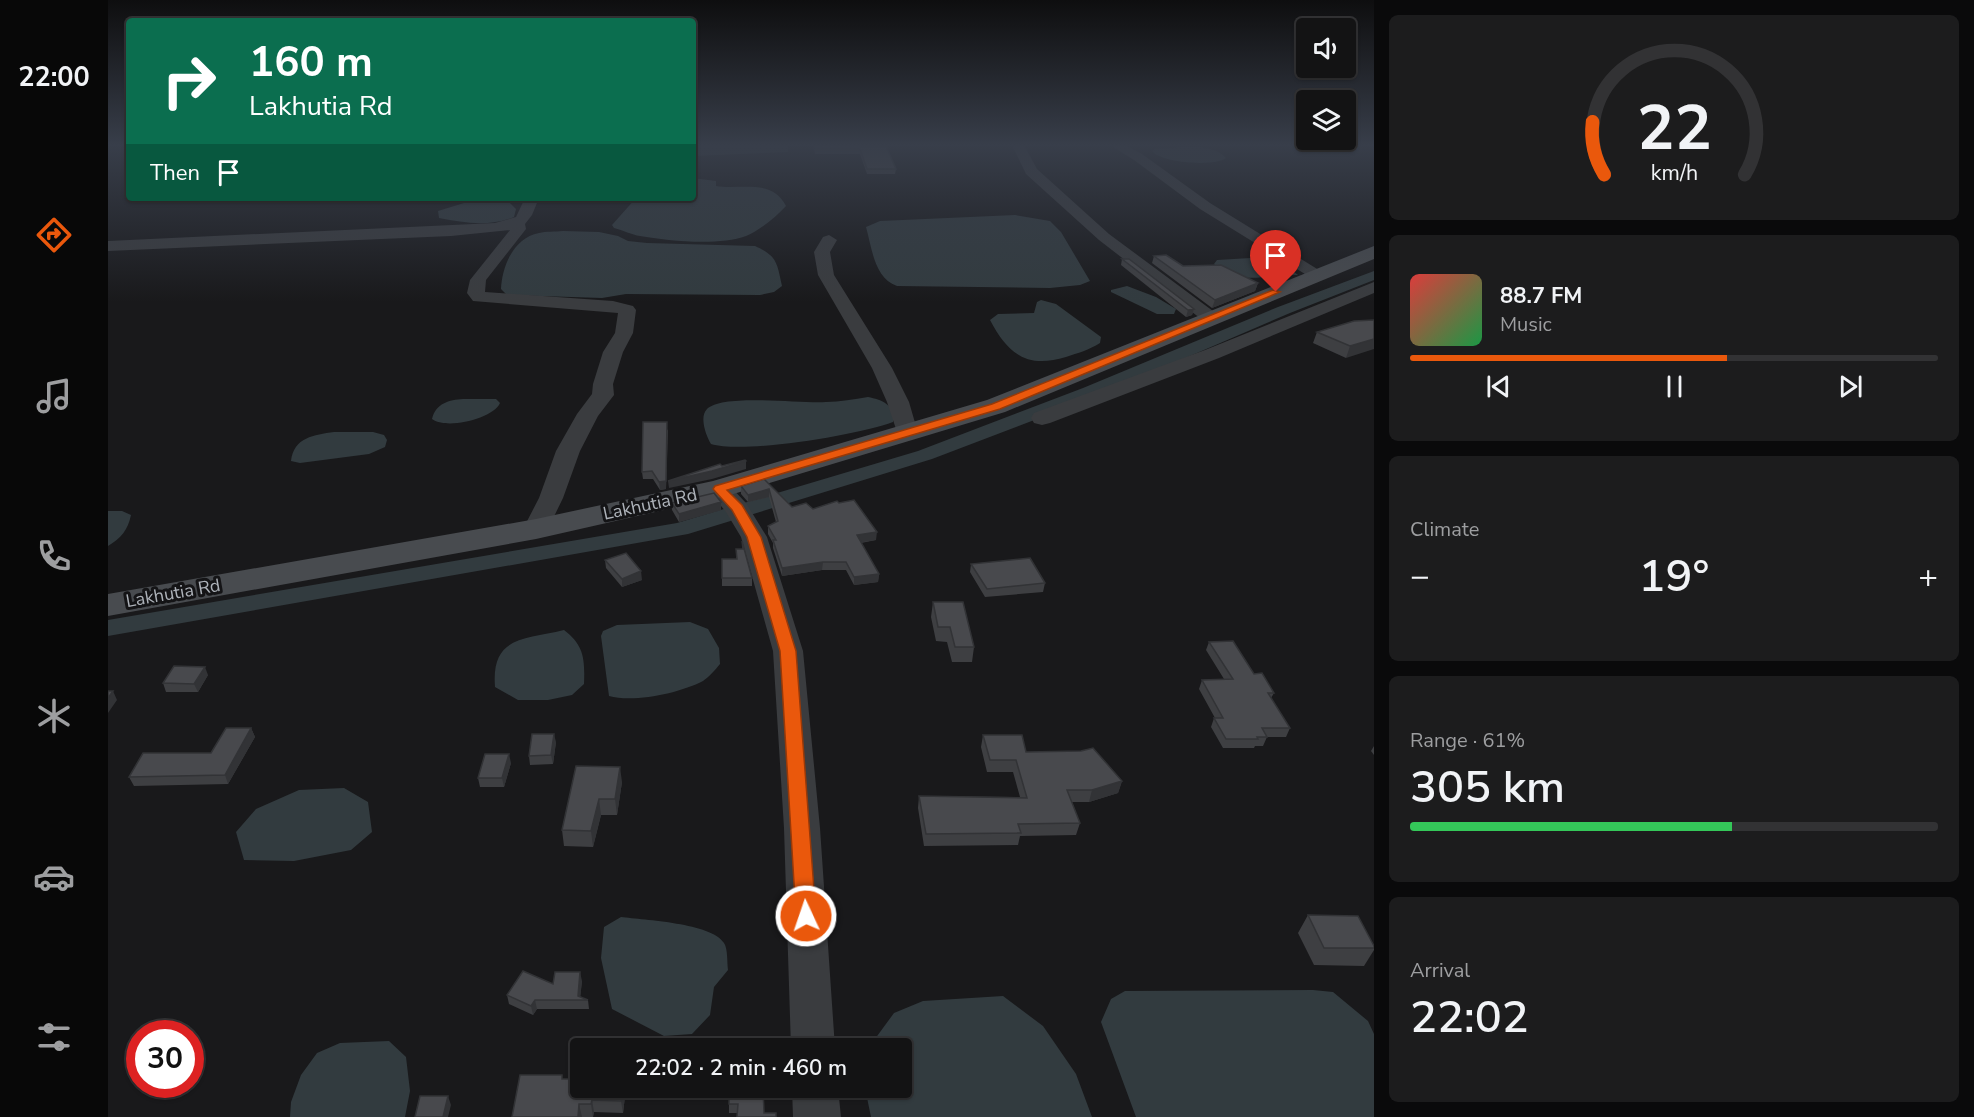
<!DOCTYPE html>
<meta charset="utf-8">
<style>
:root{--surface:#131314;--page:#1c1c1d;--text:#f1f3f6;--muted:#9d9ea0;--line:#323234;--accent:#ea580c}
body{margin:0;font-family:"Nunito Sans",sans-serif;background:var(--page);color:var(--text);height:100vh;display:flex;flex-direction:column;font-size:22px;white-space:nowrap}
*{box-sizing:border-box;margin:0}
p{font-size:20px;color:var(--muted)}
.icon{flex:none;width:33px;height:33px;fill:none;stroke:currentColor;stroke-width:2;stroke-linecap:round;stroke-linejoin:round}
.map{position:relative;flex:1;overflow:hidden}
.side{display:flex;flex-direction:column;gap:15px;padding:15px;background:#0a0a0b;width:600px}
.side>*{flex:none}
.guide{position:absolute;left:18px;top:18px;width:570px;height:183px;border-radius:6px;box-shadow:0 2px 4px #0004,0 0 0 2px var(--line);background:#0b6e4f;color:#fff;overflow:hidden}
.tools{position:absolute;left:1188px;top:18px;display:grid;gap:12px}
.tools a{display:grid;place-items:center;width:60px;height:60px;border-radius:6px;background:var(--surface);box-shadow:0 2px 4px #0004,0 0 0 2px var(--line);font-size:30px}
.speed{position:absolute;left:18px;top:1020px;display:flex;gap:12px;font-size:30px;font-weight:700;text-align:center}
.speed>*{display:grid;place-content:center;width:78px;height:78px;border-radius:50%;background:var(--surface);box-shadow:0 2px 4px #0004,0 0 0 2px var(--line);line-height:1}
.speed .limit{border:9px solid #d22;background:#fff;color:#111}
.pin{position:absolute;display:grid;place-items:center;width:51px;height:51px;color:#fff;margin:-62px -26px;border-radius:50% 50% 50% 0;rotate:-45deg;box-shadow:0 0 6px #0007}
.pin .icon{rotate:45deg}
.me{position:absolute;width:66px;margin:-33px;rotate:357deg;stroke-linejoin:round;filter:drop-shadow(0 0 4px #0008)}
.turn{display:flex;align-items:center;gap:21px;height:126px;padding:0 24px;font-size:27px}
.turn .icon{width:78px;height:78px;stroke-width:2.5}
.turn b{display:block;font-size:42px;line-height:51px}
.then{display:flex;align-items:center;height:57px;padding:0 24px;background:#0003;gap:12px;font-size:22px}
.big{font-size:45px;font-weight:600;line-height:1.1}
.side .card{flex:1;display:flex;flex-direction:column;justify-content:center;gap:9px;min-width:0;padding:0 21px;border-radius:9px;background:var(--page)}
.side .dial{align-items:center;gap:0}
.dial svg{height:156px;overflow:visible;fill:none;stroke:var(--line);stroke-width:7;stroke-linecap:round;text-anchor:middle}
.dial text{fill:var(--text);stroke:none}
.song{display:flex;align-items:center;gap:18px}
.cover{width:72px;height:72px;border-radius:9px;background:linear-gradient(135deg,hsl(0 70% 55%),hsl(140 70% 35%))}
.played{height:6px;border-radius:3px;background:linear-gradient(90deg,var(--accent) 60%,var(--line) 60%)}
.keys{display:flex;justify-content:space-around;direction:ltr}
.heat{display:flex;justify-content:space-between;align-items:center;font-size:33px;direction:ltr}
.charge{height:9px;border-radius:4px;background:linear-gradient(90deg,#34c759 61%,var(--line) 0)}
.trip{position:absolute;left:462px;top:1038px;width:342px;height:60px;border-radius:6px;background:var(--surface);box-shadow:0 2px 4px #0004,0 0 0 2px var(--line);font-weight:600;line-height:60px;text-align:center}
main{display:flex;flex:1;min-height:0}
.dock{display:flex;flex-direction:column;width:108px;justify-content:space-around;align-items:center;background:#080808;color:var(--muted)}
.dock .icon{width:42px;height:42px}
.dock .current{color:var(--accent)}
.dock b{font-size:27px;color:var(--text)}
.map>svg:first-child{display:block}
</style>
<main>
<nav class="dock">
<b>22:00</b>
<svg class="icon current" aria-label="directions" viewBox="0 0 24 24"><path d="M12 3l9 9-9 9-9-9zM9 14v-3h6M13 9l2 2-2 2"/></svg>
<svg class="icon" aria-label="music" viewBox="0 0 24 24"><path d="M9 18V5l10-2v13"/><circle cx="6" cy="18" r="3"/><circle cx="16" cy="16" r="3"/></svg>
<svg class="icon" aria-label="phone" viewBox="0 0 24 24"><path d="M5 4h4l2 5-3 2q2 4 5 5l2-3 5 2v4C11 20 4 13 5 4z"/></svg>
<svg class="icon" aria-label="climate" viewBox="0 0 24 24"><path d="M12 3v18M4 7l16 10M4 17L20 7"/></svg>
<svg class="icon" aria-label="car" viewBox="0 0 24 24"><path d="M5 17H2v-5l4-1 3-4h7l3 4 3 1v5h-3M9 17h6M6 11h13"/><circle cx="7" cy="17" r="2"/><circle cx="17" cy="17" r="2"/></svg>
<svg class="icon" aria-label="filters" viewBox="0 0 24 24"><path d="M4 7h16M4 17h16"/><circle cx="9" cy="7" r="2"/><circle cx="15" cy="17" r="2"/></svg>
</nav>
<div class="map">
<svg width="1266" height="1117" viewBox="0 0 1266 1117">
<rect width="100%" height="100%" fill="#19191b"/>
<path fill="#323b3f" d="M585,145H680V152L585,156Z
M1047,149C1068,149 1103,141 1118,158C1106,167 1053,163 1044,151Z
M585,178L608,181V186C633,190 664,178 678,206C668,217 652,230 638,236C611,246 560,241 532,236C524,235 515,230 506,228L504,225L528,198H585Z
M380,202H401L408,209L406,217C381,227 357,223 331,218L330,211L356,203Z
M907,215L942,221L953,232L982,281L972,285L942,288L789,286C766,278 764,248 758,227L772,221Z
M455,231L491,232L510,236L520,241L539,243L647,246C670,256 669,264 674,286L666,292L652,295L518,294L494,298L399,295L393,289C394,267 405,238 431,233C438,231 447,232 455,231Z
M1159,257L1172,261L1190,275C1163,274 1127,287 1106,264L1109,260Z
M1019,286L1048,297L1068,309L1066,314H1049L1003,292V290Z
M933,300L948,304L993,337L992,343C981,350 970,353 958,357C919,369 900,354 882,320L890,314L926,313L929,302Z
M760,397C775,400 787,405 785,422C750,435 637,454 603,444C598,436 591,417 599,409C615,393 693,404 718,402C732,402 746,399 760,397Z
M355,399H388L392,403C385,419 338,430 324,419C328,403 341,400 355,399Z
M226,432H265L276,435L279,440L277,447L261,454L192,463L183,461C186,437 206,435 226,432Z
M0,511H14L23,515C20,530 13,538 0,546Z
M582,622L600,629L611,648L612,664C607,670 601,677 595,681C572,693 526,703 501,696L493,636L495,631L509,625Z
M456,630C476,645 477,659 476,684L464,695L440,700H410L387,687C383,635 417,640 456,630Z
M236,788L260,802L264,832L243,850L186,861L136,860L128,832L148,809L191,790Z
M513,917C536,920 604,923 616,943C620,949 619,963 620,970L606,987L602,1015L584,1034L556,1036L504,1009L493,958L496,927Z
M1205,990L1225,992L1260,1021L1266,1034V1117H1028L993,1022L1003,999L1017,991Z
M895,996L935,1026L968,1074L984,1117H763L757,1088H794V1048H763L764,1043L786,1013L815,1001Z
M281,1041L298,1057L302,1091L297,1117H182L183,1102L193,1075L209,1053L232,1043Z"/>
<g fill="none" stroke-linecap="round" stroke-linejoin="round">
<path fill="#323b3f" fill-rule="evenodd" d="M1266,271V280L1182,313L989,396L824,459L580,534L0,636V620L569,523L810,451L975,388L1170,307Z"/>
<path fill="#3a3c3f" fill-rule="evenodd" d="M904,145H916L929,169L1001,234L1109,314L1112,318L1109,322H1097L991,240L918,174Z
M1002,145H1017L1034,154L1102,203L1219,275L1217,279H1205L1092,209L1026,160Z
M417,198H431L424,215L417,224L418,229L378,280L377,292L505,301L525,306L528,310L525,333L515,352L505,384L506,395L490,416L472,451L455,498L437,535L428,537L419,535L415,529L431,498L448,451L469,414L484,394L485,384L495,352L507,333L510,313L365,301L359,293L362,280L402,230L343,236L0,251V241L387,223L408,217Z
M721,235L729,240L722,252L726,275L784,368L801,402L810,433L807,438L799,440L791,438L779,402L764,368L710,275L706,252L715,237Z
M1266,282V293L1111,358L942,423L934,425L926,423L923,418L926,413L1097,350Z
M611,482L620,484L638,503L659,537L695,651L712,828L727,1048H683L676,828L665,651L633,537L618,512L599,489L602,484Z
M684,1088H730L733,1117H685Z"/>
<path fill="#484b4f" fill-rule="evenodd" d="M1266,246V259L897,412L622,495L428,539L0,616V594L428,519L605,481L879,400Z"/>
</g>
<path fill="#3e3f42" d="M705,145H754L788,169L787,174H759L752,154H707Z
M1046,256L1075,266L1150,283L1147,291L1104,308L1044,263Z
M1014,259L1086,309L1084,315L1078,317L1013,265Z
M1266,320L1238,358L1205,343L1209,332Z
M560,429L558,489L552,490L545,479H535L534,472Z
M656,479L684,507L705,509L768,540L753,543L771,574L770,582L746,585L738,570H714L674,576L665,548V543L660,534V526L668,522L661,497L640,502L633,494V486Z
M613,502V510L571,522L564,510V503Z
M634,541L644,578V586H614V559H628V549H634Z
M497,560L534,580L514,587L498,568Z
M863,564L937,583L935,592L877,597L862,572Z
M825,602L866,647L864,662H844L839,642L828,641L823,617Z
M1101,642L1146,674L1166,693L1163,698L1182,728L1178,737H1159L1155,746H1147L1146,748H1115L1103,727L1106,718H1107L1091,689L1094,680L1116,679L1098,650Z
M100,675L90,692H58L55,683Z
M143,728L147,737L120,784L26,786L21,777L103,753Z
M875,735L918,752L1014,781L1010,793L981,802H964L972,823L968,835L912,836L910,845L816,846L810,808L811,796L912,797L905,772H879L873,747Z
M448,742L445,764L422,765L421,756Z
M1266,746V755L1263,751Z
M403,763L396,787H372L370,778Z
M468,766L514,782L509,815H493L485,847L456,846L454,830Z
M1200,915L1266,946V950L1256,966L1206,965L1190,933Z
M474,981L472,997L480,1000L481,1009H429L425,1015L401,1004L399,995L445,984Z
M455,1079L518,1088L515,1113L486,1112L485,1117H404Z
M520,1088H543V1090H521Z
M621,1088L656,1113H621Z"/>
<path fill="#323336" d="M1150,283L1147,291L1104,308L1107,300Z
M1086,309L1084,315L1078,317L1080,310Z
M1266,339V349L1238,358L1242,346Z
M559,422L558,489L552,490L551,482Z
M638,461V469L604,479L561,488L560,481Z
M661,489V497L640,502V495Z
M613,502V510L571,522V514Z
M769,532L768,540L749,543V535Z
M715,562L714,570L674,576V568Z
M533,571L534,580L514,587V579Z
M771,574L770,582L746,585V577Z
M97,667L100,675L90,692L86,684Z
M5,691L9,700L0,713V698Z
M143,728L147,737L120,784L117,775Z
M446,734L448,742L445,764L443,755Z
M401,754L403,763L396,787L394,778Z
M512,767L514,782L509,815L507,799Z
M1014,781L1010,793L981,802L984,790Z
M491,799L493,815L485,847L483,831Z
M472,972L474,981L472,1000L470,996Z
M427,1000L429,1009L425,1015L423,1006Z
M515,1088H518L515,1113L513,1101Z
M340,1096L343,1105L340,1117H335Z
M484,1100L486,1112L485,1117L483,1104Z
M471,1104L474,1117H470Z"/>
<path fill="#48494d" stroke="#323336" stroke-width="1.5" d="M706,145L778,146L788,169H759L752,149H707Z
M1058,255L1075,266L1113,265L1150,283L1107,300L1046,256Z
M1014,259H1021L1086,309L1080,310Z
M1266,320V339L1242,346L1209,332L1246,321Z
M535,422H559L558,481L551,482L544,471L534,472Z
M637,460L638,461L604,471L560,481L612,464L614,466Z
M656,479L684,507L698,503L705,509L729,501L731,503L746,500L769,532L749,535L771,574L746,577L738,562H715L674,568L665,540H668L660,526L670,521L661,489L640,495L633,486Z
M606,493L613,502L571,514L564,503Z
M634,541L644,578H614V559H629L628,549H635Z
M518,553L533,571L514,579L497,560Z
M922,558L937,583L879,589L863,564Z
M825,602H855L866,647H847L842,627H830Z
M1125,641L1146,674L1154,673L1166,693H1160L1182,728H1154L1159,737H1149L1150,739H1118L1106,718H1115L1094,680L1125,679L1101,642Z
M66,666L97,667L86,684L55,683Z
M0,691H5L0,698Z
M118,728H143L117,775L21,777L35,753H103Z
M424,734H446L443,755L421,756Z
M875,735H914L918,752L973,751L985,748L1014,781L984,790H959L972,823L910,824L913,833L818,834L811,796L919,798L908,760H882Z
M377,754H401L394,778H370Z
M468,766L512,767L507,799H491L483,831L454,830Z
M1200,915L1250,916L1266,946V948H1216Z
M415,971L445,984L447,972H472L470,996L480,1000H427L423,1006L399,995Z
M412,1075H454V1079H472V1088H515L513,1101L484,1100L483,1104H471L470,1117H404Z
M621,1088H655L656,1113H668V1117H629L630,1104H621Z
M312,1096H340L335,1117H307Z"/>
<linearGradient id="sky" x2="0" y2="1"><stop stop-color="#0e0e0f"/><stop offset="0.48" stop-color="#383e4a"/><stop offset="1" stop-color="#383e4a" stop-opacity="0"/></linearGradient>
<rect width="1266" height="302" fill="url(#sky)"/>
<path fill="#ea580c" stroke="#983908" stroke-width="1.5" d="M1165,290L1172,292L892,409L619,490L634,505L653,537L688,651L708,916L705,922L698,925L691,922L688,916L672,651L639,537L624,510L605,489L607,486L884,404Z"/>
<g text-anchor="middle" stroke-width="6" stroke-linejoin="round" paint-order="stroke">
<g font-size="18" fill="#adb2b9" stroke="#141416">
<text transform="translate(542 504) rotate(-12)" y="6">Lakhutia Rd</text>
<text transform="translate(65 593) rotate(-10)" y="6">Lakhutia Rd</text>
</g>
</g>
</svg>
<div class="tools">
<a><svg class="icon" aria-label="sound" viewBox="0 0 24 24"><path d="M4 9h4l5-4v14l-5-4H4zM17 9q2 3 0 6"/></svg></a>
<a><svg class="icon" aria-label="layers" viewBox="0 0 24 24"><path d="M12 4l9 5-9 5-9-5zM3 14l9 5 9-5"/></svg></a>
</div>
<div class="speed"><div class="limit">30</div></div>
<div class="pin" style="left:1168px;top:292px;background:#d93025"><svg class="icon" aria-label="arrive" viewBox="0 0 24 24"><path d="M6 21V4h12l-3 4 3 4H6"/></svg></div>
<svg class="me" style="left:698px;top:916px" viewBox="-20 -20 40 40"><circle r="17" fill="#ea580c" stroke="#fff" stroke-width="3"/><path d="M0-11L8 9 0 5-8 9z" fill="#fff"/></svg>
<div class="trip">22:02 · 2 min · 460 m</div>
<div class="guide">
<div class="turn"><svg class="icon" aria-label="right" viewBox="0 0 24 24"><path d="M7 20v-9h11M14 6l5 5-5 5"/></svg><div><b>160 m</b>Lakhutia Rd</div></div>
<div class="then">Then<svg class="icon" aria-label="arrive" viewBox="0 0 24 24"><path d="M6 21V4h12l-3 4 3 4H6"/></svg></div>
</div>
</div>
<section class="side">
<div class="card dial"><svg viewBox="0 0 100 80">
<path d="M14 69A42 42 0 1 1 86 69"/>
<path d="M14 69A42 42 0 0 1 8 42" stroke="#ea580c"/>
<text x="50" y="56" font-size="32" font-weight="700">22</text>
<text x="50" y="72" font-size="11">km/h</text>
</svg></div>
<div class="card">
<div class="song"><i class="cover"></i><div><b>88.7 FM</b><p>Music</p></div></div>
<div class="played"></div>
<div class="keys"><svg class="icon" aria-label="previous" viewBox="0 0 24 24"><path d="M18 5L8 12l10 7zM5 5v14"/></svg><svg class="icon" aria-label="pause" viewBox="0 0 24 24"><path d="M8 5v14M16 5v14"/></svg><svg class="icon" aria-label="next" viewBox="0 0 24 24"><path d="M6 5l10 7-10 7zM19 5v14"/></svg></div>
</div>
<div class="card"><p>Climate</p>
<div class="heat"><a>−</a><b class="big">19°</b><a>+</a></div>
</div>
<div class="card"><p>Range · 61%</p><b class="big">305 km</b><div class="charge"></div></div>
<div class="card"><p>Arrival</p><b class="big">22:02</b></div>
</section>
</main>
